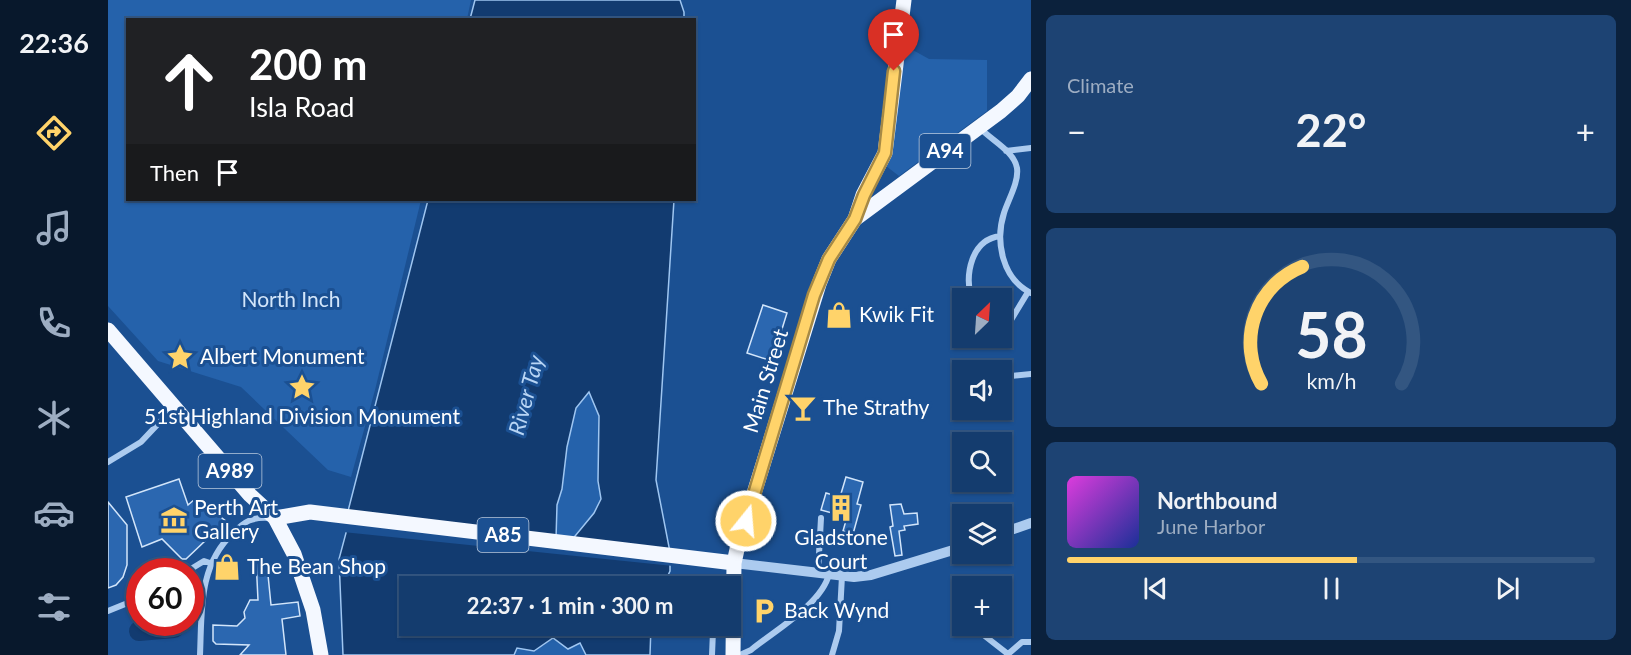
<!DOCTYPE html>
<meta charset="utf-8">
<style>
:root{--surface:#143c6e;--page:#1d4373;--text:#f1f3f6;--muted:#9dadc2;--line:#335681;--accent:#ffd36a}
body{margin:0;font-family:Lato,sans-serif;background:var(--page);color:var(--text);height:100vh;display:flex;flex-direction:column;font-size:22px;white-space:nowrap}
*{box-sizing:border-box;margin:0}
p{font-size:20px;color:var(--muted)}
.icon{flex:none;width:33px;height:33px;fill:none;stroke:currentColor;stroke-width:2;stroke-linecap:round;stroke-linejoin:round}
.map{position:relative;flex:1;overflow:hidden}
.details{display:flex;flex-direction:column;gap:15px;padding:15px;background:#0b213c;width:600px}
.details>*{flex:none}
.top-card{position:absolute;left:18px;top:18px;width:570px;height:183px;border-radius:0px;box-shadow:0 2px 4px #0004,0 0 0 2px var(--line);background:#202124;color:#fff;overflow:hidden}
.needle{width:39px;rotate:25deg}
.controls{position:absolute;left:844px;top:288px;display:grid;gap:12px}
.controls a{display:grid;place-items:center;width:60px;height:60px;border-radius:0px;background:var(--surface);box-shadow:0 2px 4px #0004,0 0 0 2px var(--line);font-size:30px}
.speed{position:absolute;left:18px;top:558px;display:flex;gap:12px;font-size:30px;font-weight:700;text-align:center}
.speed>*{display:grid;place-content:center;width:78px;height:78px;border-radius:50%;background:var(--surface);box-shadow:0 2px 4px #0004,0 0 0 2px var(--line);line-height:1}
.speed .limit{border:9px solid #d22;background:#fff;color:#111}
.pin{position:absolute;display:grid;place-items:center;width:51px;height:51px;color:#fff;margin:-62px -26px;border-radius:50% 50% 50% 0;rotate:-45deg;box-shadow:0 0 6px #0007}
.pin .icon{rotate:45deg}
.me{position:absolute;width:66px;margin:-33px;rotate:17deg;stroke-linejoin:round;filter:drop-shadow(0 0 4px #0008)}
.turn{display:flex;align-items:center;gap:21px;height:126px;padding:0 24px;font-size:27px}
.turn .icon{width:78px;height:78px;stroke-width:2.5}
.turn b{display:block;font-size:42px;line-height:51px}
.then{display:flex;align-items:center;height:57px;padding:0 24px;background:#0003;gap:12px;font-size:22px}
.big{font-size:45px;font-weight:700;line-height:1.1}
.details .card{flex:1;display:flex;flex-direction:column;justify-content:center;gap:9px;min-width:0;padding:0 21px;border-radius:9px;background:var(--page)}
.details .dial{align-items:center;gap:0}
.dial svg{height:156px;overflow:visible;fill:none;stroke:var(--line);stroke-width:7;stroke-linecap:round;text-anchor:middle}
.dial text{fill:var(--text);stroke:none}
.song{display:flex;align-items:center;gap:18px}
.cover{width:72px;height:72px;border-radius:9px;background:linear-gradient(135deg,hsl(300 70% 55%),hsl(230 70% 35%))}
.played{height:6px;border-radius:3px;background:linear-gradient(90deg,var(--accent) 55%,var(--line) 55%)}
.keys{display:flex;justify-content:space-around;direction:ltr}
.heat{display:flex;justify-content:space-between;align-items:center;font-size:33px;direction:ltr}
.trip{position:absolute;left:291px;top:576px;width:342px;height:60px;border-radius:0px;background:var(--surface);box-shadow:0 2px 4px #0004,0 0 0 2px var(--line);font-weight:700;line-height:60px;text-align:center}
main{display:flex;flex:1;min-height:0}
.dock{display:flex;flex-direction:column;width:108px;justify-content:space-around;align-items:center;background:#08182c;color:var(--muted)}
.dock .icon{width:42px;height:42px}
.dock .active{color:var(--accent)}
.dock b{font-size:27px;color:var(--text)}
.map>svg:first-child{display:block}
</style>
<main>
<nav class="dock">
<b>22:36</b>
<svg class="icon active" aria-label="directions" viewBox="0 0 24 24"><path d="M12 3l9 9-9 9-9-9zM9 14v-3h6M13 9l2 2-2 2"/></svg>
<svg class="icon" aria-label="music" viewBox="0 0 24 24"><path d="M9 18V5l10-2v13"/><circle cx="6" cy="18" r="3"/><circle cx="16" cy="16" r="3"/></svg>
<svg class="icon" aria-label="phone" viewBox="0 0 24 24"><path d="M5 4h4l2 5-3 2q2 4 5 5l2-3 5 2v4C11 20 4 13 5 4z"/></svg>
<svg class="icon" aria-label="climate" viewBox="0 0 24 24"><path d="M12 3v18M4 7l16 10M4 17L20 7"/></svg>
<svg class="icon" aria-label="car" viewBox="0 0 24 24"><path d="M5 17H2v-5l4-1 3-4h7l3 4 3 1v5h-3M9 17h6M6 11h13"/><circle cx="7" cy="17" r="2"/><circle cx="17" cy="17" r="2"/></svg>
<svg class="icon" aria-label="filters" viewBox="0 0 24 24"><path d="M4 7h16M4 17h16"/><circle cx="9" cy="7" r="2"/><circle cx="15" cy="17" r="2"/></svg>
</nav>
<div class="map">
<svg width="923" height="655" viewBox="0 0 923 655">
<rect width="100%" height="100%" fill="#1b5092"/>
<path fill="#2562ab" d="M0,0H363L359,19L20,20V200H313L267,390L243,477L220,470L133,387L50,361L0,306Z
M794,44L821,59L879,60V111L791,176L778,166Z
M481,392L490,412L493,499L486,513L463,541L448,539L449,505L454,489L459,447L468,407Z
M445,638L453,642L472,643L478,655H406L409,648L435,646Z"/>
<path fill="#123b70" stroke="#9fc6f1" stroke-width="1.5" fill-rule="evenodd" d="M367,0H572L576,12V19H362Z
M320,200H566L548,480L562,552V571L555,586H302V626H543L542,655H478L472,643L460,649L445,638L426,651L409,648L406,655H235L231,559L238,533L239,515ZM481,392L491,416L490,481L493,499L486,513L463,541L448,539L449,505L454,489L459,447L468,408Z"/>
<path fill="#1b5092" d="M236,514L565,552V566L235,532Z"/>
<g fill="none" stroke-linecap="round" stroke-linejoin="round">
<path stroke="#123b70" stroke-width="20" d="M31,631L66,628"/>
</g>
<path fill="#2b67b0" stroke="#d2e5fa" stroke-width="1.5" d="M655,305L679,313L664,361L639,353Z
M738,477L755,482L749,504L753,505L745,534L735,531L739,517L713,510L718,493L732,497Z
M71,479L80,505L87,499L96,509L108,508L112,509L114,518L118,521L78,559H74L54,539L34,547L18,497Z
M0,502L19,525V565L15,577L8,585L0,588Z
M793,504L796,514L809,513L810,524L796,526L797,530L791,531L794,555L787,556L782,527L785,526L782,505Z
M148,559L156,566L160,575L163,605L190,602L192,616L174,619L178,655H132L141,645L108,644L105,641V625L129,626L137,618L136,612L142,600H150Z"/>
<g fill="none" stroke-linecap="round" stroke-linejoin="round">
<path stroke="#accbef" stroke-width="6" d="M872,128C883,140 906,151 909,168C911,182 900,200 896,213C887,241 894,279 923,293
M898,151L923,148
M863,298C857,274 863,240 892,236
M894,323L903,320L920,292
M894,377L923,374
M854,392H855
M0,462L33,442L66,407
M712,534L724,538
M78,572L96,561L102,563
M710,572L713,518
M0,611L32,598
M602,626L605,631L604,655
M864,626L900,654
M92,655C94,611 90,566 125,533C137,521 144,517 161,518
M632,655L643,650C666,631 714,604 721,574
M724,655L731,631L734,576
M899,655L914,642H923"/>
<path stroke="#accbef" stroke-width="10" d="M894,533L923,523
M626,563L746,577L763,575L855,547"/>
<path stroke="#f4f8ff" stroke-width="15" d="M747,219L893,111L910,96L923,79
M0,330L142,495L167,518L186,554L205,610L213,655
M167,518L202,512L626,563
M625,655L626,563L630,545L711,284L721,259L747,219L755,195L777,153L796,0"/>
</g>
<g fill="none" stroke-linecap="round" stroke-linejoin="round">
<defs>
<path id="route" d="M638,521L706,295L721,259L747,219L756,195L777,153L786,71"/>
</defs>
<use href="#route" stroke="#a68945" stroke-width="15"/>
<use href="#route" stroke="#ffd36a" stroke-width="10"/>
</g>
<defs>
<symbol id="shop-bare" viewBox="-9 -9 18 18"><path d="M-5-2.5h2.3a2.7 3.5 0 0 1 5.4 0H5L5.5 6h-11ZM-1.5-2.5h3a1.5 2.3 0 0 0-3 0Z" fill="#ffd36a" stroke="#1b5092" stroke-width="2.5" paint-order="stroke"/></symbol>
<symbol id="sight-bare" viewBox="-9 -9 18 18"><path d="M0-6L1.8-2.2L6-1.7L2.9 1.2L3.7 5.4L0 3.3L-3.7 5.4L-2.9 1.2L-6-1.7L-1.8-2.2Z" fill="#ffd36a" stroke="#1b5092" stroke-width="2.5" paint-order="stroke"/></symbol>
<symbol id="bar-bare" viewBox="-9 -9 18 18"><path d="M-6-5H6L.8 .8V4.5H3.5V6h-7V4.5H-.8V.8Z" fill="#ffd36a" stroke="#1b5092" stroke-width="2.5" paint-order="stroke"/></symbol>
<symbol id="building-bare" viewBox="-9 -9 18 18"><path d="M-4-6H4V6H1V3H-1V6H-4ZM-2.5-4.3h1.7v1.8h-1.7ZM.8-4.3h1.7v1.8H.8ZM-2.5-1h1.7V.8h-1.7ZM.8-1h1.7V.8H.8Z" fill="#ffd36a" stroke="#1b5092" stroke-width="2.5" paint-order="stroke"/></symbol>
<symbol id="museum-bare" viewBox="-9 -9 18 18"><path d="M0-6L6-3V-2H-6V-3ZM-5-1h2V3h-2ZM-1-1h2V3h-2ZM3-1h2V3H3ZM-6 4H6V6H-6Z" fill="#ffd36a" stroke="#1b5092" stroke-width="2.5" paint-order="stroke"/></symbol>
<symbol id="parking-bare" viewBox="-9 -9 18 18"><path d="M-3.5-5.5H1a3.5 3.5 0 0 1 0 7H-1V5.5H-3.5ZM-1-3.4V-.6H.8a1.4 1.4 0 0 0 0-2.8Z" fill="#ffd36a" stroke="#1b5092" stroke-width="2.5" paint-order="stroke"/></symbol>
</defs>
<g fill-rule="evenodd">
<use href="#shop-bare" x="712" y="296" width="38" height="38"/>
<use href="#sight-bare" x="53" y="338" width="38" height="38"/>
<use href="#sight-bare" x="175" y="368" width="38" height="38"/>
<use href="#bar-bare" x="676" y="389" width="38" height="38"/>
<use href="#building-bare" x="714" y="489" width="38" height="38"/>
<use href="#museum-bare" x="47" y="501" width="38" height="38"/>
<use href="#shop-bare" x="100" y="548" width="38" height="38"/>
<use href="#parking-bare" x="637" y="592" width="38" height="38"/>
</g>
<g text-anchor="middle" stroke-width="6" stroke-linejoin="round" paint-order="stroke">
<g fill="#1b5092" stroke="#bbcade" stroke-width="1.5">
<rect x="811.5" y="134" width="51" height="34" rx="4.5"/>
<rect x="90.5" y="454" width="63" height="34" rx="4.5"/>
<rect x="369.5" y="518" width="51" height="34" rx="4.5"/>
</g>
<g font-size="20" font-weight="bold" fill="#fff">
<text x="837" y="158">A94</text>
<text x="122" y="478">A989</text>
<text x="395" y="542">A85</text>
</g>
<g font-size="21" fill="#d2e5fa" stroke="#1b5092">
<text x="183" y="307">North Inch</text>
</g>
<g font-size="21" fill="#fff" stroke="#1b5092" text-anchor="start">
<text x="751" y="322">Kwik Fit</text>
<text x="92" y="364">Albert Monument</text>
<text x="715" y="415">The Strathy</text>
<text x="194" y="424" text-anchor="middle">51st Highland Division Monument</text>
<text x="86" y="515">Perth Art<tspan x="86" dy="24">Gallery</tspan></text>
<text x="733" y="545" text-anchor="middle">Gladstone<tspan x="733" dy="24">Court</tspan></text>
<text x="139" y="574">The Bean Shop</text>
<text x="676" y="618">Back Wynd</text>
</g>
<g font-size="21" fill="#fff" stroke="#1b5092">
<text transform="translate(658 381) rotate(-73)" y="7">Main Street</text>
</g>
<g font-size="22" font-style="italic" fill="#b8d5f5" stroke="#1b5092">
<text transform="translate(418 395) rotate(-75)" y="8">River Tay</text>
</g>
</g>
</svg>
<div class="controls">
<a><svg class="needle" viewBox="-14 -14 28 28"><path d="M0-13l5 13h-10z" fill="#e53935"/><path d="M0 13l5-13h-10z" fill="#9dadc2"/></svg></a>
<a><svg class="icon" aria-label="sound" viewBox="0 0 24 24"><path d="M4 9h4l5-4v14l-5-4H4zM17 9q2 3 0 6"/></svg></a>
<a><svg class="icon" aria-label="search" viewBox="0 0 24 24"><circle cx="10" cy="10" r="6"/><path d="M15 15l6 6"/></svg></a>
<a><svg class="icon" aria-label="layers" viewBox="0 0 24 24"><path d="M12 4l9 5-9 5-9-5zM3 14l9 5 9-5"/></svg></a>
<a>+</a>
</div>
<div class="speed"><div class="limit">60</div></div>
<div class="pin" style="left:786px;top:71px;background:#d93025"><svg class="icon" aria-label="arrive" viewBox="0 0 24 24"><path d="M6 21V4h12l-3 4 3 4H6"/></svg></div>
<svg class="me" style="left:638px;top:521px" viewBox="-20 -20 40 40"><circle r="17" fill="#ffd36a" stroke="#fff" stroke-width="3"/><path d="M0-11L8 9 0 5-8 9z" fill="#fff"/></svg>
<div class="trip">22:37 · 1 min · 300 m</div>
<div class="top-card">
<div class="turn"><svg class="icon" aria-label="ahead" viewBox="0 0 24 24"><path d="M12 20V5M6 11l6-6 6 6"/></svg><div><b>200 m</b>Isla Road</div></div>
<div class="then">Then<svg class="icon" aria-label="arrive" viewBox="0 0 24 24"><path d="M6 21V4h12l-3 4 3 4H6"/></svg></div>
</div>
</div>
<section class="details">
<div class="card"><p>Climate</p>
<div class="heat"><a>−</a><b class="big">22°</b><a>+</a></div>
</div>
<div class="card dial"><svg viewBox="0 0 100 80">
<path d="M14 69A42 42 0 1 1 86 69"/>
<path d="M14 69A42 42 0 0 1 35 9" stroke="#ffd36a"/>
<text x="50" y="56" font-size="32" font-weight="700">58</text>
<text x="50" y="72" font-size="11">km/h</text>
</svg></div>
<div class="card">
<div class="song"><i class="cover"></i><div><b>Northbound</b><p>June Harbor</p></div></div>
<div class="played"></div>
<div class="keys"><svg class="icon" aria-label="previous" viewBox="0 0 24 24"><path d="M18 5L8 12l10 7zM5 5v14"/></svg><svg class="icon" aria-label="pause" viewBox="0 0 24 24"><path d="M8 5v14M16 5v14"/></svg><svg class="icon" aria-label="next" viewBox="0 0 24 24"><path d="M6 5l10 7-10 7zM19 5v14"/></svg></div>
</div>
</section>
</main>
